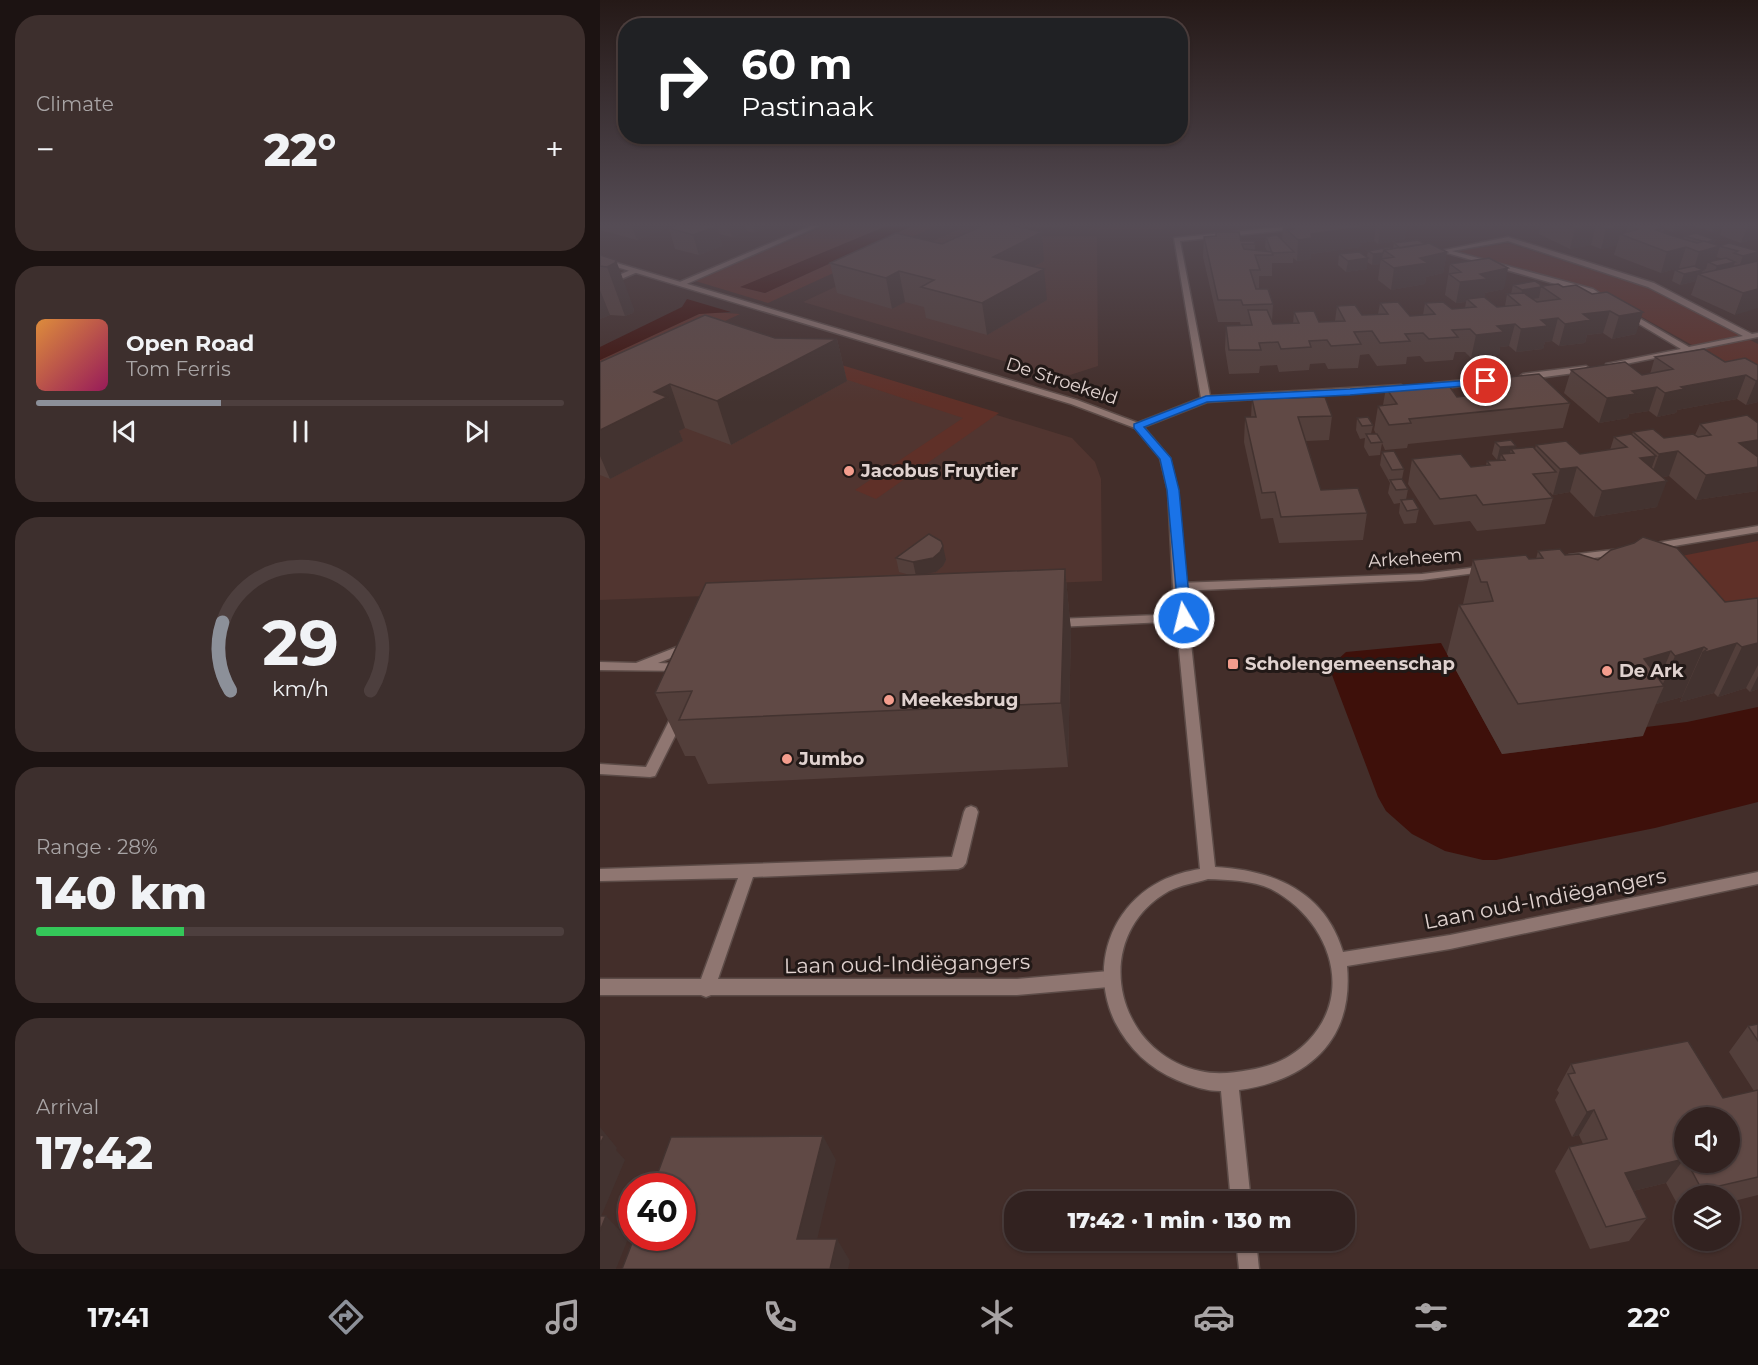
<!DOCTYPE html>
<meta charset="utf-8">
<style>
:root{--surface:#322220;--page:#3d2f2d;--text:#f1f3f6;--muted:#a8a4a5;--line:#4d3f3e;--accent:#8c9099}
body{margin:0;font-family:Montserrat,sans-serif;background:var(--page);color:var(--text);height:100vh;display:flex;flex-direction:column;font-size:22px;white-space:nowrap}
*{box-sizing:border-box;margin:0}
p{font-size:20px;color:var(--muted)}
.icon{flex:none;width:33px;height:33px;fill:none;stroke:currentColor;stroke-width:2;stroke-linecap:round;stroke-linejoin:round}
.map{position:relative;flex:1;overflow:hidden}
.panel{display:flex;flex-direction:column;gap:15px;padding:15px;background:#1c1312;width:600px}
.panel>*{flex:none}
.guide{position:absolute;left:18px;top:18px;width:570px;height:126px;border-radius:24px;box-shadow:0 2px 4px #0004,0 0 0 2px var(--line);background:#202124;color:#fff;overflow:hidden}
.buttons{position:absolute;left:1074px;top:1107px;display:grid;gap:12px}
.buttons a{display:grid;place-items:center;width:66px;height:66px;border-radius:50%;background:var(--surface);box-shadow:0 2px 4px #0004,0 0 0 2px var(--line);font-size:30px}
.speed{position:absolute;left:18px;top:1173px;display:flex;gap:12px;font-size:30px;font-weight:700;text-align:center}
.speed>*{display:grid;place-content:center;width:78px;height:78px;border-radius:50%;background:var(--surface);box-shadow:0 2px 4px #0004,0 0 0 2px var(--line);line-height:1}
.speed .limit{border:9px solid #d22;background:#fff;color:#111}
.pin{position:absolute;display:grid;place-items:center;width:51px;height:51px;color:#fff;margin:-26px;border:3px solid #fff;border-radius:50%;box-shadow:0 2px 6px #0007}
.me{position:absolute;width:66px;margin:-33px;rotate:352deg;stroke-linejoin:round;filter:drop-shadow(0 0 4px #0008)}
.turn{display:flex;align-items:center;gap:21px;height:126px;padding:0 24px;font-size:27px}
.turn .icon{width:78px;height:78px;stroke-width:2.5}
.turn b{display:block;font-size:42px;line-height:51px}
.big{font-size:45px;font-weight:800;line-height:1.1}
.panel .tile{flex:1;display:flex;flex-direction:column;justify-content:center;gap:9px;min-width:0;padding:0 21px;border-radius:24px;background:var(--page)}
.panel .dial{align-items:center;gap:0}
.dial svg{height:156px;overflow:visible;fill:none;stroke:var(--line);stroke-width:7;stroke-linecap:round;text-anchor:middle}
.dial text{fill:var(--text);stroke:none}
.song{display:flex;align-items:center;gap:18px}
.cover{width:72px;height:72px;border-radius:9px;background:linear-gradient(135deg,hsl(30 70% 55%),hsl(330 70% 35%))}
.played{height:6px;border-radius:3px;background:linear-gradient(90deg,var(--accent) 35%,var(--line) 35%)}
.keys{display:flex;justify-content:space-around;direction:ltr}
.heat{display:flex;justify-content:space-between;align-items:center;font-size:33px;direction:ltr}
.charge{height:9px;border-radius:4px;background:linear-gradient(90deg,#34c759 28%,var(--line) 0)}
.trip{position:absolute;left:404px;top:1191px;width:351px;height:60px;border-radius:24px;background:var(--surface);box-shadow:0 2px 4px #0004,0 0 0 2px var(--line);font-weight:800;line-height:60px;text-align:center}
.dock{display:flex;height:96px;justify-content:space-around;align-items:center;background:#140e0d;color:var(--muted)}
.dock .icon{width:42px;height:42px}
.dock .current{color:var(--accent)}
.dock b{font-size:27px;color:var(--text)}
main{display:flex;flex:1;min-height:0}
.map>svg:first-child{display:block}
</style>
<main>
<section class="panel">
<div class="tile"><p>Climate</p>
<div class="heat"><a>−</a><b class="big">22°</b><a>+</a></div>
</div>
<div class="tile">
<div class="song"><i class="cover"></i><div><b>Open Road</b><p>Tom Ferris</p></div></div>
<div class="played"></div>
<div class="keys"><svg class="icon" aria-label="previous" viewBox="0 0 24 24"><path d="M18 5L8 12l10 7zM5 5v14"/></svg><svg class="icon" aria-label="pause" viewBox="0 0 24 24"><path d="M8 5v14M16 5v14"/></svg><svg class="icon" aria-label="next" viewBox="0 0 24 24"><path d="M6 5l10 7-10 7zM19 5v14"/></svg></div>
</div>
<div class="tile dial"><svg viewBox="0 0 100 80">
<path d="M14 69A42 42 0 1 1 86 69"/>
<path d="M14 69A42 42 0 0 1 10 34" stroke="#8c9099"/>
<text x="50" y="56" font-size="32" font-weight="700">29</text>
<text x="50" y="72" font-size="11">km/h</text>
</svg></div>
<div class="tile"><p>Range · 28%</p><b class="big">140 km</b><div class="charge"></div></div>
<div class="tile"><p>Arrival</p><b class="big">17:42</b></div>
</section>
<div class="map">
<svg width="1158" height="1269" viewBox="0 0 1158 1269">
<rect width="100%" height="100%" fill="#432e2a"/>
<path fill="#513530" d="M363,227L417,236H497L498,366L470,375L434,370L203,302Z
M132,334L472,438L495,462L501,479L502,581L0,600V397Z"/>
<path fill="#5f3028" d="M228,225H289L141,287L165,293L314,225H338L168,303L92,280Z
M491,225H563V229L489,230Z
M908,243L1049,288L1158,344V382L990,288L857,251Z
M112,312L140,314L0,379V360L99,314Z
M133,332L399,413L276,499L255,490L363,418L248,380L187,378Z
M1158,541V638L1066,559Z"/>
<path fill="#3e100a" d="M289,225H314L165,293L140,287Z
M87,299L131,312L99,314L0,360V347L82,307Z
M841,643L902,754L1043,736L1038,728L1087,722L1158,707V802L1055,828L896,860H883L845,851L812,834L786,811L778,797L732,675L735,662L746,652Z"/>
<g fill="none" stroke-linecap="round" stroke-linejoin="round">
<defs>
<path id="minor" d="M213,225H221L82,286L75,284Z
M701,225H720L717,227L580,241L610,396L801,385L805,388L804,390L607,402L541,428H535V424L601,398L574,238Z
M908,237L1054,283L1152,334L1158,333V337L1006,368V364L1081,349L1024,315L1023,313L1027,311L1089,347L1143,336L1048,287L908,241L852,251L993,289L1011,301L1004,303L987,293L840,251Z
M33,269L40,271L0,288V283Z
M986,366L990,369L989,371L923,380L919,377L923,374Z
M897,377L901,380L900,382L834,389L830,386L834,383Z
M1158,526V532L1050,550L1045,547L1050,544Z
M1021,549L1025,550L1026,552L1025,554L969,561L964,558L969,555Z
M887,566L891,567L893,569L891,571L822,580L579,591L573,587L579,583L822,574Z
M584,614L588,615L590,618L588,621L456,627L450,623L456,619Z
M87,643L91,644L93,647L91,650L58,663L83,664L89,668L87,671L0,670V662L36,663Z
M79,709L84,711L86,714L55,776L50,777L0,774V764L46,767L74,711Z
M371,806L376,808L378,812L366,863L363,867L358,869L153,877L118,979H417L509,971L515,974L517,979L515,984L509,987L417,995H111L106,997L101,995H0V979H101L138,878L0,881V869L352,857L364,812L366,808Z"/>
<path id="tertiary" d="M0,258L477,400L541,424L570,458L578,491L585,587L615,867C673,870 725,891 743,952L850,935L1158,872V884L850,949L747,966C754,1040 709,1080 639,1090L651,1202H631L621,1091C605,1091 591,1086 577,1080C549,1068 529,1049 515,1022C490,970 508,908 561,881C573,875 587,871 600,869L573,587L568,491L560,458L535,428L471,404L0,262ZM608,879C628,880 652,880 671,889C727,918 756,990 709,1040C692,1058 673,1066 649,1070C633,1073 616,1075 600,1071C514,1052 489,936 569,891C581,885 595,883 608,879Z
M636,1240H656L659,1269H639Z"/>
</defs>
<use href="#minor" stroke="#5c4b47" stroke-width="3"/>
<use href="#tertiary" stroke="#5c4b47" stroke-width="3"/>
<use href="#minor" fill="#8f7671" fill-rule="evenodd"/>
<use href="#tertiary" fill="#8f7671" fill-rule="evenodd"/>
</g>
<path fill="#533f3b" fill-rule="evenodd" d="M0,225H65L66,229L37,240L0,230Z
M74,225H176L155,233L147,231L132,237L119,234L122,246L99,255L75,249L69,228L75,226Z
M419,225H469L468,227H421L444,261L434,267L447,300L387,335L326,318L324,307L305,302L292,309L237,293L230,263L342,244L419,227Z
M683,225H807L804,240L778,244L774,241L761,243L760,247L711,254V259L697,261L693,258V263H672V276H659V289L673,304L672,321L673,324H693L694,312L719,322L735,321L737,306L762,315L778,314L780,303L810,316L823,315L825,303L852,309L865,308L866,302L856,303L845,295L850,264L904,289L885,293L884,297L897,307L905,306L907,294H911L913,285L963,287L992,294L1007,292L1036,334L1012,339L1003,333L987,335L985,343L959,346L952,341L945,342L943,349L916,352L909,346L900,347L899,355L871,358L865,352H855L853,360L825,362L820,356L807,357L806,364L777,366L769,354L760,355L758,368L728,369L725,363L710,364L709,370L679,372L677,365L660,366L659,373L629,374L625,349L626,326H641L640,322H618L603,257L604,237L616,236V232L641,241L655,244V250L667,251L665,247L666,237L682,240Z
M941,225H1024L1021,234L1026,232L1028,225H1084L1082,230L1073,232L1064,229L1063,232L1083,239L1084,236L1115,240L1114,244L1119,246L1158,255L1135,315L1091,295L1096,281L1080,285L1072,281L1075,270L1082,269L1079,268L1061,273L1014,255L1017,245L1001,249L991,245L970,249L939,234ZM1116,257L1123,259L1115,261Z
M1092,225H1158V238L1141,243L1120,235L1122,228L1112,232Z
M794,243L825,244L847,252L843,273L826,277L825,284L791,290L778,280L780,264L772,265L767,262V269L746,272L738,265L739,254L767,257L768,251L793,249Z
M0,255L34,309L33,313L25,316L10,315L0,319Z
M175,338L237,339L247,381L131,445L85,428L79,431L83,441L10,479L0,475V362Z
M1055,357L1125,362L1158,365V402L1146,405L1137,399L1077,410L1076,413L1057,417L1049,411L1029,414L1028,418L999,423L964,393L971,370L1042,375L1050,374Z
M881,380L970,403L963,428L808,444L807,448L785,450L782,443L780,455L769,456L764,447L765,438L760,439L756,430L757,418L773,425L771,434H776L774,430L778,406L783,405L786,388L857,397L878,395Z
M652,399L732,416L729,440L706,441L721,490L767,513L763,540L679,543L673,518L661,519L644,442L645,417H651Z
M1158,423L1157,491L1096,500L1069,476L1062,477L1057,507L994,517L970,492L953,495L950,492V494L953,498L945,524L877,531L870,521L834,525L808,484L812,459L871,467L886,465L887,461L897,460L892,454L895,442L916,446L915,448L935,449L936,445L980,454L1010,450L1014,437L1032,435L1033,432L1064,438L1095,435L1100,424Z
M782,452L804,469L802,479L808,489L806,500L819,509L816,523L804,524L799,513L800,503L794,504L788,493L790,483L780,465Z
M938,551L965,555L1125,602L1158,598V689L1150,692L1146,688L1118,697L1114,693L1080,702L1082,697L1056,704L1043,736L902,754L847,654L859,605L863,604L873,560L936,559Z
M296,558L346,560L343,566L336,572L325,574L465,569L471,631L468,767L108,784L95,756H85L55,693L310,575L299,572Z
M1158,1024V1195L1130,1202V1196H1084V1212L1082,1213L1066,1183L1033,1191L1047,1218L1029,1241L990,1249L955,1171L969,1147L983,1144L979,1135L972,1137L955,1100L959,1093L957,1090L971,1064L1123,1098L1154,1091L1129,1052L1148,1026ZM1084,1118L1130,1162H1084Z"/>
<path fill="#433330" d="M31,225H65L66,229L37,240Z
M128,225H145L147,231L132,237Z
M153,225H176L155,233Z
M758,225H776L774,241L761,243L760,247L711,254V259L697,261L698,240L711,234Z
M781,225H807L804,240L778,244Z
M996,225L991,245L970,249L975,228Z
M1024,225L1021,235L1020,234L1017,245L1001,249L1006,229Z
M1075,225H1084L1082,230L1073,232Z
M1115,225H1124L1122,228L1112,232Z
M1148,225H1158V238L1141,243Z
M117,226L122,246L99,255L93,235Z
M442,232L444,261L397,287L393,257Z
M1115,240L1112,248L1120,246L1114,265L1108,262L1106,269L1103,270L1101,275L1098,274L1096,281L1080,285L1084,274L1093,272L1099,252L1105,242Z
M1086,247L1079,268L1061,273L1067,252Z
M847,252L843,273L826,277L825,284L791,290L794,268L820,258Z
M1158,252V255L1155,262L1139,267L1143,256Z
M783,253L782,260L781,259L780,264L772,265L773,254Z
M768,258L767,269L746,272L748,261Z
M16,260L34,309L33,313L25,316L7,267Z
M1135,262L1131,272L1113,277L1117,266Z
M908,268L904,289L885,293L884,300L867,299L866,302L856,303L860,282L880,274Z
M444,269L447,300L387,335L382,303Z
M299,271L305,302L292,309L286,278Z
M941,287L939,298L920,301L922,290Z
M1158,289V308L1135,315L1143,293Z
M0,290L10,315L0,319Z
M1010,311L1003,333L987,335L985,343L959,346L965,324L983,314Z
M1043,312L1036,334L1012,339L1019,316Z
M958,318L952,341L945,342L943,349L916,352L921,329L941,320Z
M915,324L909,346L900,347L899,355L871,358L876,335L897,326Z
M237,339L247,381L131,445L117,401Z
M1146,375L1137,399L1077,410L1076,413L1057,417L1065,393L1081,387Z
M1158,380V402L1146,405L1156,381Z
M70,384L85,428L79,431L83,441L10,479L0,456V430L54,392Z
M1057,387L1049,411L1029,414L1028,418L999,423L1007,398L1032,391Z
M1158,440V463L1139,443Z
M916,446L913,459L914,453L911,449L908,459L901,454L900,460H897L900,447Z
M1078,451L1069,476L1050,479L1059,454Z
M1056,456L1047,481L1040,458Z
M977,467L970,492L953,495L960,469Z
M1158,467L1157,491L1096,500L1106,475Z
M1067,481L1057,507L994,517L1002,491Z
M343,546L346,560L343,566L336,572L316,576L313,562Z
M465,569L471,631L468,767L461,703Z
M1137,643L1114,693L1080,702L1102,653Z
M1158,643V665L1146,688L1118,697L1142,647Z
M1104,647L1082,697L1056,704L1064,686H1062L1075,656Z
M1071,651L1056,687L1044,659Z
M1158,676V689L1150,692Z
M994,1110L979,1135L972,1137L987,1112Z
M0,1127L17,1148L16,1150L25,1160L0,1219Z
M223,1136L236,1160L212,1261L197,1239Z
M1084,1159L1066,1183L1008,1197L1025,1173Z
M6,1216L28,1239L16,1269H0V1231Z
M237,1239L250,1261L248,1269H230Z"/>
<path fill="#604945" stroke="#433330" stroke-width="1.5" d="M79,225H111L117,226L93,235L69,228Z
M384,225H409L442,232L393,257L444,269L382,303L321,287L334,280L299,271L286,278L230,263L296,233L342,244Z
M689,225H760L763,227L711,234L712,238L698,240L687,230L694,229Z
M966,225H1023L1006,229L996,225L975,228Z
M1028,225H1056L1064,228L1056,230L1070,235L1097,243L1104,241L1120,246L1099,252L1086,247L1067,252L1020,234L1038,229Z
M616,232H639L641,241H654L655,244H642L644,249L672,252L673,255H655L660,270H650L656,289H668L673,304L643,305L641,300H618L604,237L616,236Z
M1096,233L1115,240L1107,242L1104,241H1102L1084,236Z
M677,235L694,252L672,253L666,237Z
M818,240L825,244L800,248L794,243Z
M829,243L847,252L820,258L828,263L794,268L781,259L794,257L784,250Z
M1129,243L1158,251V252L1143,256L1134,253L1138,251L1119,246Z
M790,247L792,249L784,250L783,253L773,254L768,251Z
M759,252L768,258L748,261L739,254Z
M0,255L16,260L15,263L7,267L0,266Z
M889,258L908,268L880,274L888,279L860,282L849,274L861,272L850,264Z
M1126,258L1135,262L1117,266L1108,262Z
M1158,261V289L1143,293L1098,274Z
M1094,266L1103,270L1084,274L1075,270Z
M935,281L943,286H941V287L922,290L913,285Z
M958,284L963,287L976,285L992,294L1007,292L1043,312L1019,316L1010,311L983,314L991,320L965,324L958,318L941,320L948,326L921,329L915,324L897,326L904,332L876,335L870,329L852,330L858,337L829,339L823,333L805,334L810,341L780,343L772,331L754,332L761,344L731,346L727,340L709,341L711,347L681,349L678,342L659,343L661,350H629L626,326L652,325L648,310H667L673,324L699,323L694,312L714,311L719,322L745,321L737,306L755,305L762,315L788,314L780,303L798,302L810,316L835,314L825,303L843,302L852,309L876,307L867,299L884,297L897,307L920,305L907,294L924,293L937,302L960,299L941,286Z
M105,315L175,338L237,339L117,401L70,384L54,392L67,397L0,430V362Z
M1104,349L1125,362L1145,358L1158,365V380L1156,381L1146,375L1081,387L1084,389L1065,393L1057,387L1032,391L1036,394L1007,398L971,370L1025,362L1042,375L1073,369L1055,357Z
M939,374L970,403L809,419L811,423L789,425L778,406L797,404L786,388L847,383L857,397L894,393L881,380Z
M725,397L732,416L698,417L721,490L758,488L767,513L681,517L675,492L662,493L645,417H656L652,399Z
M1147,415L1158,423V440L1139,443L1158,457V467L1106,475L1078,451L1059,454L1033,432L1053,429L1064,438L1093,434L1098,437L1111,435L1100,424Z
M768,417L773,425L762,426L757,418Z
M766,434H777L782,442L771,443Z
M1031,434L1056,456L1040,458L1067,481L1002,491L977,467L960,469L936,445L966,441L980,454L1027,447L1014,437Z
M911,440L916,446L900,447L895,442Z
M933,447L956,472L933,474L953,498L883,505L876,495L840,499L812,459L861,454L871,467L890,465L887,461L905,460L901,454L914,453L911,449Z
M794,451L804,469L792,470L782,452Z
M802,479L808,489L796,490L790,480Z
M813,499L819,509L807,511L801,500Z
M329,534L341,541L343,546L340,552L333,558L313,562L296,558Z
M1043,537L1077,548L1125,602L1158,598V643L1142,647L1137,643L1102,653L1107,649L1104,647L1075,656L1071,651L1044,659L1064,686L918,704L859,605L893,601L887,582H881L873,560L926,555L929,559L943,558L938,551L960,549L965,555L979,554L998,560L1011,550L1034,543Z
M465,569L461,703L79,720L92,691L55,693L106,583Z
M1158,1024V1041L1148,1026Z
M1088,1041L1123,1098L1158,1090V1177L1102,1190L1087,1162H1130V1118H1084V1159L1025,1173L1047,1218L1006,1227L969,1147L1007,1139L994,1110L987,1112L968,1074L975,1073L971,1064Z
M0,1135L4,1136L0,1144Z
M223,1136L197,1239H237L230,1269H22L34,1238H82V1186H53L71,1137Z
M0,1216H6L0,1231Z"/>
<linearGradient id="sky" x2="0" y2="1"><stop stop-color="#251917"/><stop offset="0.56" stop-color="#554c55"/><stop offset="1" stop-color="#554c55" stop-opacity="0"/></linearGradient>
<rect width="1158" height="402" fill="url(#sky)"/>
<path fill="#1a73e8" stroke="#114b97" stroke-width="1.5" d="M886,379H890V384L750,395L607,402L544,427L571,458L579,490L591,618L584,622L579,621L567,490L560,459L534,428V424L606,396L750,389Z"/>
<g fill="#f49d8d" stroke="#221917" stroke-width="2">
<circle cx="249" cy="471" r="6"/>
<rect x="627" y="658" width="12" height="12" rx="3"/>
<circle cx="1007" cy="671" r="6"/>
<circle cx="289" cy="700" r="6"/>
<circle cx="187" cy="759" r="6"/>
</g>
<g text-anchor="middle" stroke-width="6" stroke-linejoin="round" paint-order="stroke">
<g font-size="18" fill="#e0d2cf" stroke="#221917">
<text transform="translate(462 381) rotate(18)" y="6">De Stroekeld</text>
<text transform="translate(815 558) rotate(-4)" y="6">Arkeheem</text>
</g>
<g font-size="18" font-weight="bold" fill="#e0d2cf" stroke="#221917" text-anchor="start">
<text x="261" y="477">Jacobus Fruytier</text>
<text x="645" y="670">Scholengemeenschap</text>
<text x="1019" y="677">De Ark</text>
<text x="301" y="706">Meekesbrug</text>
<text x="199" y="765">Jumbo</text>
</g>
<g font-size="21" fill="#e0d2cf" stroke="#221917">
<text transform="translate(945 899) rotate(-11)" y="7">Laan oud-Indiëgangers</text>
<text transform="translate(307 964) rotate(-1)" y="7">Laan oud-Indiëgangers</text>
</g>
</g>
</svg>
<div class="buttons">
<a><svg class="icon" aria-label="sound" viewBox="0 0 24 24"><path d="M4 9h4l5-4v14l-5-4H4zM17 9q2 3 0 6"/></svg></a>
<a><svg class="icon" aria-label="layers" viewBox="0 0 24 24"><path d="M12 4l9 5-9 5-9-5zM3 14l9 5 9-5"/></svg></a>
</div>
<div class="speed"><div class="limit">40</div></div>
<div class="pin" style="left:886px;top:381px;background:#d93025"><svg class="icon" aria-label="arrive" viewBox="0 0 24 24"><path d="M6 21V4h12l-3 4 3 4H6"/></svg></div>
<svg class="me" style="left:584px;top:618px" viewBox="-20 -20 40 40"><circle r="17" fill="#1a73e8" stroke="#fff" stroke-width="3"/><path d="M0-11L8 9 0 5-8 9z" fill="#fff"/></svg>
<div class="trip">17:42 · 1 min · 130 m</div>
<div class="guide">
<div class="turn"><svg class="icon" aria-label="right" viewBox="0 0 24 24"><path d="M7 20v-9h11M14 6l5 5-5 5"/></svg><div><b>60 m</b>Pastinaak</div></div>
</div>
</div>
</main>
<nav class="dock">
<b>17:41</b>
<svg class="icon current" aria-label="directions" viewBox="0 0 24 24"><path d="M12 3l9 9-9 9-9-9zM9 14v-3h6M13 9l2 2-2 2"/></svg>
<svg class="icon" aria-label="music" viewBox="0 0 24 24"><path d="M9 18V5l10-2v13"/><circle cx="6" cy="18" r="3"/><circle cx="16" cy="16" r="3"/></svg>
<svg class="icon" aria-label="phone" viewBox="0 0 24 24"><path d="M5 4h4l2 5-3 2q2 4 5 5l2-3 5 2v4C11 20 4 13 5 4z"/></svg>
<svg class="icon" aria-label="climate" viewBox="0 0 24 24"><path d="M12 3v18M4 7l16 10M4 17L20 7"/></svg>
<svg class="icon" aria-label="car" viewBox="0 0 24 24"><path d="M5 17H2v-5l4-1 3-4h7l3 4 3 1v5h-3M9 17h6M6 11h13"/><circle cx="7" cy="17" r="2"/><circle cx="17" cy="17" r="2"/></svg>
<svg class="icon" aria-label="filters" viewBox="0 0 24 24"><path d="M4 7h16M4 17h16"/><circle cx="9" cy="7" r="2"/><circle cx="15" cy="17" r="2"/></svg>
<b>22°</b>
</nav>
